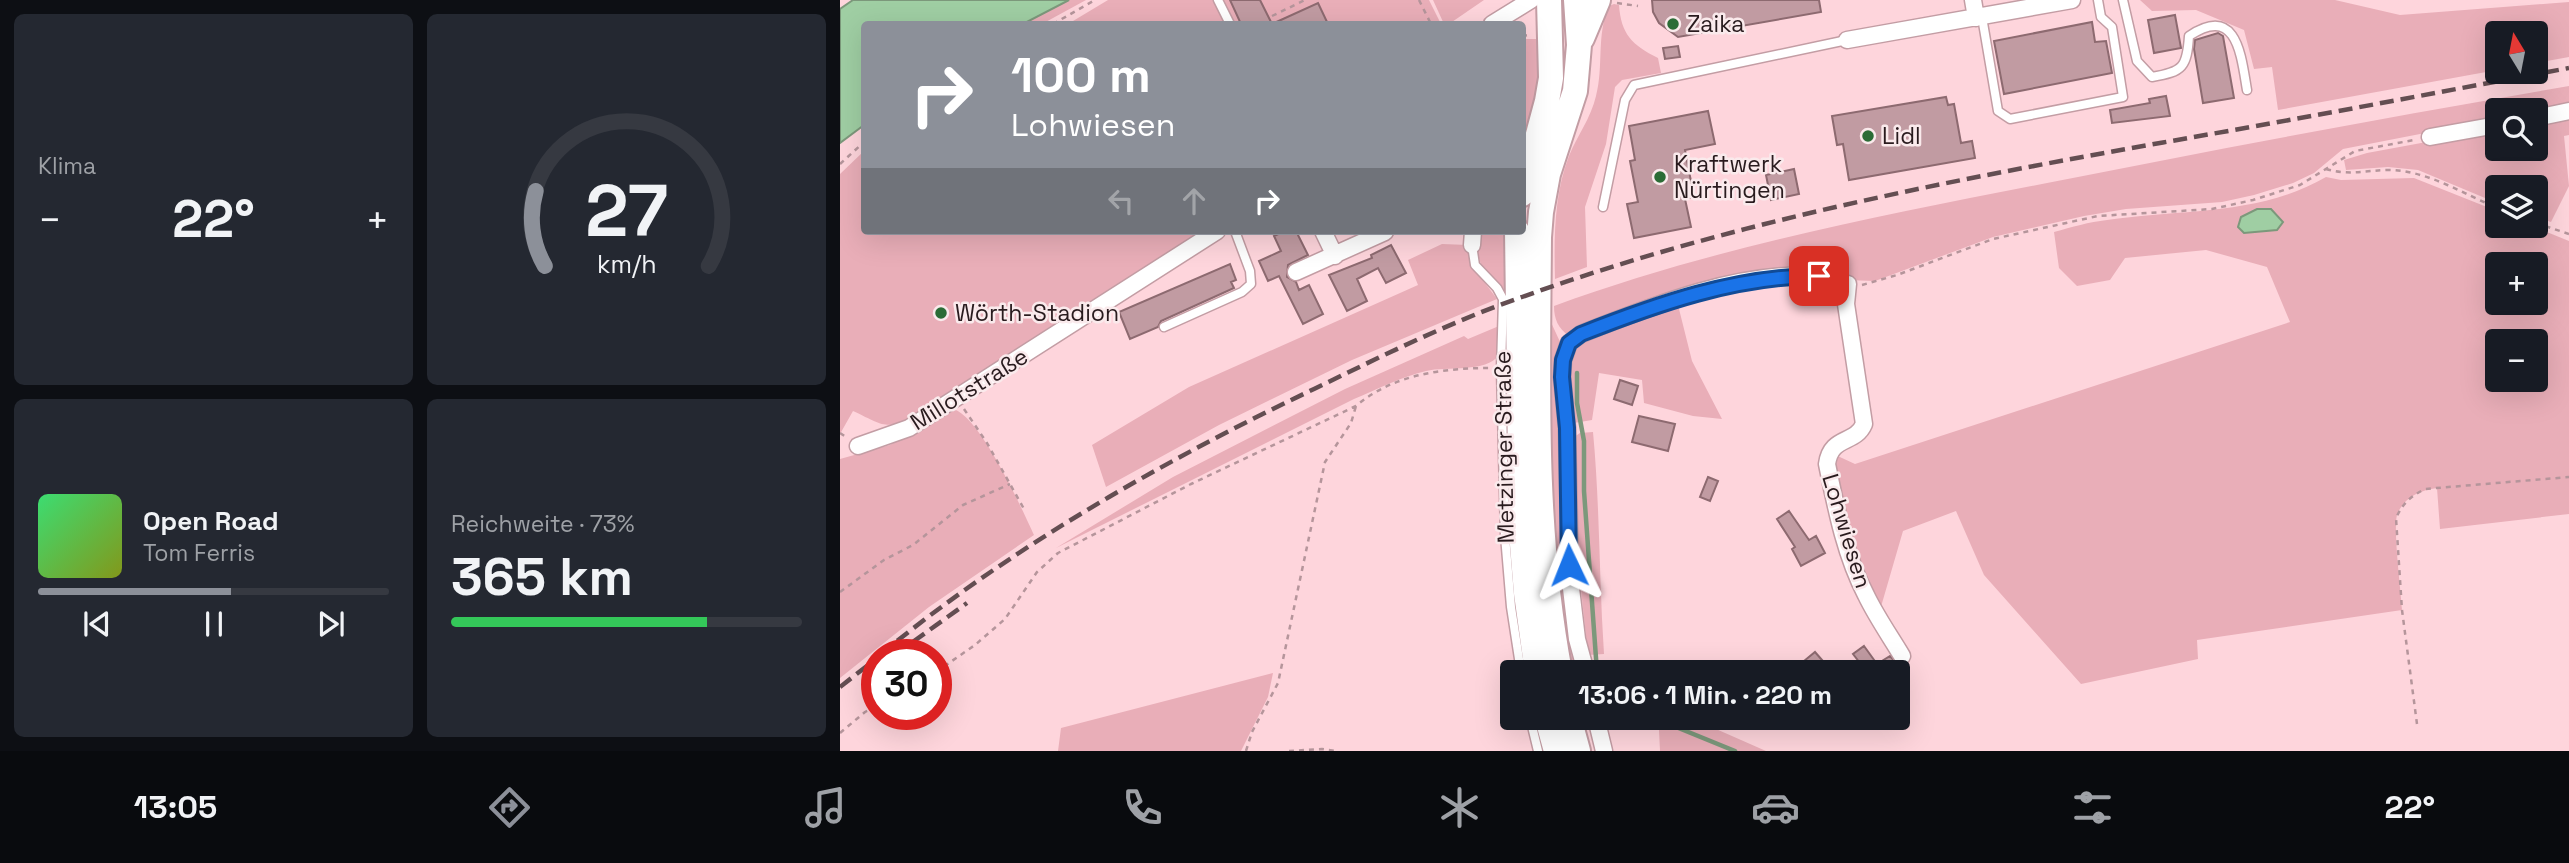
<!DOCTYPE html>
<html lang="de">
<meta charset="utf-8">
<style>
:root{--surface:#171b24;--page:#242831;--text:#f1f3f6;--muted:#9ea1a6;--line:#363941;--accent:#8c9099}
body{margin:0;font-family:"Space Grotesk",sans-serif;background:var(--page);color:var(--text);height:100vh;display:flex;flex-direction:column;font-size:26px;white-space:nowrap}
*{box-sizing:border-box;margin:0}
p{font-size:23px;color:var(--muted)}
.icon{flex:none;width:38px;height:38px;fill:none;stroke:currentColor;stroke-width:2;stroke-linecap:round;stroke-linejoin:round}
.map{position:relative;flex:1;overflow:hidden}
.drawer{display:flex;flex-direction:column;gap:14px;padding:14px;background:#0d0f14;width:840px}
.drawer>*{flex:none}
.guide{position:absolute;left:21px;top:21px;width:665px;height:214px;border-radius:7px;box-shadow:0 7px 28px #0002;background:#8c9099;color:#fff;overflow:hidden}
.needle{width:46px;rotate:350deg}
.fabs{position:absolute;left:1645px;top:21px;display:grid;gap:14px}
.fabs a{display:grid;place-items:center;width:63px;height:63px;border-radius:7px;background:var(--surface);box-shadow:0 7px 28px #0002;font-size:35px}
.speed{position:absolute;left:21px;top:639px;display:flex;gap:14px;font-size:35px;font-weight:700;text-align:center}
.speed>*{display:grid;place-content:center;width:91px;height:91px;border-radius:50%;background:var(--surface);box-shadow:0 7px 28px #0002;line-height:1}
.speed .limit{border:10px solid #d22;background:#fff;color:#111}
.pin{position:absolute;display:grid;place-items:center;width:60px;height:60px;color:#fff;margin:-30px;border-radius:14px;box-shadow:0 4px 10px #0006}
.me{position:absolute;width:77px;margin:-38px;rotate:358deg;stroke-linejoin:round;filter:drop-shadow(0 0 5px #0008)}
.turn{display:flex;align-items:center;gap:24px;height:147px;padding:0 35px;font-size:32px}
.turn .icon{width:91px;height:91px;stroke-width:2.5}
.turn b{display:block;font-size:49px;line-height:60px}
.lanes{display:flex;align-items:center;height:66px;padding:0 35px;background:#0003;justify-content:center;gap:35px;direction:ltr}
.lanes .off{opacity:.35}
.big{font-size:52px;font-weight:700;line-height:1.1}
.drawer .card{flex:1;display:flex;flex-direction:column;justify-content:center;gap:10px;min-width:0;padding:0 24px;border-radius:10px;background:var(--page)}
.drawer .dial{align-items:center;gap:0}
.dial svg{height:182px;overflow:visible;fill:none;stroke:var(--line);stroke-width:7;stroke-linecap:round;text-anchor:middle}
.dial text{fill:var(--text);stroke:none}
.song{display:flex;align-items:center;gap:21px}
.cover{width:84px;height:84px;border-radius:10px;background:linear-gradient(135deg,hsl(140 70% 55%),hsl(70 70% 35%))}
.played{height:7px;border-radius:4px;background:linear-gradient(90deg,var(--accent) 55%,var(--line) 55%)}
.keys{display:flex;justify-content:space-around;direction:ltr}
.heat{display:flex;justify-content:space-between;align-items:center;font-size:38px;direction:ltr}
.charge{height:10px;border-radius:5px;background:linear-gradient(90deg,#34c759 73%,var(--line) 0)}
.drawer .tiles{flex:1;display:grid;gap:14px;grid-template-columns:repeat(2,1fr)}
.trip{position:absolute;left:660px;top:660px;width:410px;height:70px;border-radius:7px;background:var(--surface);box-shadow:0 7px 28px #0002;font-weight:700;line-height:70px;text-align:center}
.tabs{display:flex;height:112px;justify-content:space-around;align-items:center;background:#090b0e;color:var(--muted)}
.tabs .icon{width:49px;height:49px}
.tabs .current{color:var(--accent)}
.tabs b{font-size:32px;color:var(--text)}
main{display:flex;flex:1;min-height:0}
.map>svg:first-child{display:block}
</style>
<main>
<section class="drawer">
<div class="tiles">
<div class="card"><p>Klima</p>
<div class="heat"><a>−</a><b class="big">22°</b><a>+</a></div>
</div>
<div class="card dial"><svg viewBox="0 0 100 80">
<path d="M14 69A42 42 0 1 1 86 69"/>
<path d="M14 69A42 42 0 0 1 10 36" stroke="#8c9099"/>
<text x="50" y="56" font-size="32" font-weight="700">27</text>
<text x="50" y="72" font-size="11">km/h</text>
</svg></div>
<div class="card">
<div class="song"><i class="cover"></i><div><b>Open Road</b><p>Tom Ferris</p></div></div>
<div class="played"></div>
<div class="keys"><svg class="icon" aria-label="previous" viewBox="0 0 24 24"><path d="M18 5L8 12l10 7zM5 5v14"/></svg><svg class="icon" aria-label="pause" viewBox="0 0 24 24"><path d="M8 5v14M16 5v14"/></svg><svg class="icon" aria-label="next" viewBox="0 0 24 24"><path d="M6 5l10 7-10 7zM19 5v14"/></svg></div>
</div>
<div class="card"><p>Reichweite · 73%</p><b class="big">365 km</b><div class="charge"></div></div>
</div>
</section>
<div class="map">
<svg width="1729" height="751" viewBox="0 0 1729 751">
<rect width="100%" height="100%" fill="#fed5dc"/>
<path fill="#e9aeb8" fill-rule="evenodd" d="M229,0H246L202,24H183Z
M268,0H589L601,24H228Z
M593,0H644L609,24H604Z
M1300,0H1495L1560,15L1729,2V57L1696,63V33H1657V70L1438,110L1432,67L1414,69L1404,30L1356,10L1312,11Z
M774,4L779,5C781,34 792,45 818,58L821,73L782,80L775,87L766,144L745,207L747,267L715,279C714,237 714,195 729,156C737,136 751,118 756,96C764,66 756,35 769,6Z
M683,39H701V77L683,150Z
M1729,86V106L1696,110H1657V119L1503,149L1474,173L1453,183L1414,195L1382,202L1286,209L1244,216L1153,237L1035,281L885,276L850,286L840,295L729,336C718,328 714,319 714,306C872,248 1038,216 1202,184C1378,149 1553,116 1729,86Z
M1729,115V135L1724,136L1729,186L1711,222L1696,217V187H1657V203L1578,170L1548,167L1506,170L1504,160L1527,153L1657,129V149H1696V122Z
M24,151V231H354L357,236L79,417C44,430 45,426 13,411L0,434V174Z
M1486,177L1501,180L1574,178L1657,211V226H1692L1729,241V514L1600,529L1597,488C1580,490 1563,498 1557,515C1553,530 1561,591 1562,610L1357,640L1358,659L1241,684L1144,575L1116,511L1063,531L1038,617L1024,593L989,452L1015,464L1450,322L1427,267L1366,250L1285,258L1270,280L1237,286L1219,268L1214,232C1232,227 1249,222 1267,220C1341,209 1419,216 1486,177ZM1657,264H1696V303H1657ZM1657,341H1696V380H1657Z
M637,231H668L667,291C641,273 636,262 637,231Z
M602,244L628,245L633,267L657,299L512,360L379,425L266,487L252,445L349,387L578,285L568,260Z
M838,305L852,361L882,419L853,416L804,403L802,380L759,373L752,420L734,423L726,373L734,344L756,334Z
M709,318L721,344L742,672H729L711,531Z
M659,326V355C646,373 607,366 586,371C561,377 538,389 514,399L216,548L333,477L505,389L624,336L628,339Z
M114,409C142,420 181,507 194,535L89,607L0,678V459L50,445Z
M753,432C760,506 759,580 764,654L748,655L734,524V437L740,433Z
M433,673L428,697L401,751H218L221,728Z
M792,718H851L926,751H820L819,730Z"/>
<path fill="#9fcea3" stroke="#7c987b" stroke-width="2" d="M13,0H229L183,24H24V125L0,143V9Z
M1417,209H1431L1443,222L1437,230L1404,233L1398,227L1401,217Z"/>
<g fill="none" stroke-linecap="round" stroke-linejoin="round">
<path stroke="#7c987b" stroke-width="4.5" d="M737,373V403L744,441V491L757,672
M814,718L895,751"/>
</g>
<path fill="#c19ba2" stroke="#8d6a70" stroke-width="2" d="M390,0H420L432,24H401Z
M812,0H979L981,12L838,37L819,23L813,12Z
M478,3L488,24H432Z
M1335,15L1341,48L1314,53L1308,20Z
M1252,22L1255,42L1266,41L1272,73L1164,94L1154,41Z
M1378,33L1383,36L1394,98L1363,103L1354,49L1355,40Z
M838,46L840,57L825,59L823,48Z
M1326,96L1330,116L1272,123L1270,110L1310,103L1309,99Z
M1106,97L1108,105L1114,104L1121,143L1132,141L1135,158L1009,180L1003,144L997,145L992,116Z
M868,111L875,144L845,150L854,197L845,199L851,227L794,238L787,204L798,202L790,161L795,160L789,126Z
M954,169L959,194L931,200L926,175Z
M445,231H456L468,255L448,265L447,277L456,282L459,290L469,285L483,314L463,324L439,276L428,281L419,261L441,251L434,236Z
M551,245L566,273L546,283L538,268L517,279L527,301L507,311L489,275L532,258L531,255Z
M390,264L396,280L391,282L394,288L321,321L318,327L290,339L279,312Z
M780,380L798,386L792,405L774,399Z
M799,416L835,424L828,451L792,442Z
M868,477L878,481L870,501L860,497Z
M949,511L969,540L976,536L985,553L961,566L952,549L955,547L937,519Z
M1024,646L1037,664L1050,656L1064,672H1027L1013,654Z
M975,652L982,660L972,669L964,661Z"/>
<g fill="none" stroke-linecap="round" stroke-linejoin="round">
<defs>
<path id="lane" d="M378,0L390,24
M1283,0L1297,61L1312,77C1343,72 1347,67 1349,36C1397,4 1401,55 1407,90
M1142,17L1158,111L1170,119L1283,97L1272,27L1261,17L1258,0
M763,207L785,100L794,85L1007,40
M632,245L635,265L657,288L663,299L661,368L665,536L671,607L681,672
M324,327L402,292L411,284L410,271L395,231
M690,718L698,751"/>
<path id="street" d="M1133,0L1136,18
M652,24L691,0
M1007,40L1232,0
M1696,118L1729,111
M1590,137L1657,125
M483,231L495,256
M632,245L633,231
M456,272L545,232
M18,446L69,428L377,231
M746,672L737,639L730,580L727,428L722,377L723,360L729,343L741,334C812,306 899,271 976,276C987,277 998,282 1008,284L1006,304L1024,424C1015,445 991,435 987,464C996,508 1005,555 1026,595C1036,616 1050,636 1062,656
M756,718L764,751"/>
<path id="primary" d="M742,38L758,0
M682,194L707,101L711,78L709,0
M677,231L681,532L686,593L697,672
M720,672C693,529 698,382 699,237L701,212L708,174L735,91L739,45L736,0
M707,718L716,751
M729,718L738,751"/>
</defs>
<use href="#lane" stroke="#c39da4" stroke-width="11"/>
<use href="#street" stroke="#c39da4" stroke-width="19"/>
<use href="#primary" stroke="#c39da4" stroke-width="28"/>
<path stroke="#b5959b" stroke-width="2.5" stroke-dasharray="5 5" stroke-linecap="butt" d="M579,0L591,24
M777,3L798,6
M432,16L465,0
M213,24L255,0
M682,36L689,35
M0,164L24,142
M1486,169C1511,176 1526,170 1550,170C1588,171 1624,194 1657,208
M1696,223L1729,234
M1022,285L1057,275L1153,239L1258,216L1372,209L1413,200L1460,185L1515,151L1574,140
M124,409L147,443L184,509
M0,433L6,437
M0,592L44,560L73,545L123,505L170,484
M96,672L135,645L165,619L197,572L218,553L351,484L516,406C553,374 604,368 651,368
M1577,724L1562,610L1556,518C1563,503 1571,496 1585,489L1729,477
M0,733L25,712L37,706
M406,751L412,732L438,683L485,462L511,423L516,406
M449,751L482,749L496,751"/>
<use href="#lane" stroke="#fff" stroke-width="8"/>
<use href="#street" stroke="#fff" stroke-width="16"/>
<use href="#primary" stroke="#fff" stroke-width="24"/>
<path stroke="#644e52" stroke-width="4.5" stroke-dasharray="14 7" stroke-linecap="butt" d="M41,654C170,548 323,461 474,389C542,356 610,322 682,297C905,217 1138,175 1371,134C1491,113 1610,90 1729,68
M56,654L127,603
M0,687L37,658"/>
</g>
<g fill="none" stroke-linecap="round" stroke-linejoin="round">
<defs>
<path id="route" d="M729,565L727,428L722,377L723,360L729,343L741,334C817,304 896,276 979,276"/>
</defs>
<use href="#route" stroke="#114b97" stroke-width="18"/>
<use href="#route" stroke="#1a73e8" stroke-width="12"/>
</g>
<g fill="#2b6c36" stroke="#faeaec" stroke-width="2.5">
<circle cx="833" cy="24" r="7"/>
<circle cx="1028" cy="136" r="7"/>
<circle cx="820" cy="177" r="7"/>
<circle cx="101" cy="313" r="7"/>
</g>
<g text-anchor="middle" stroke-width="5" stroke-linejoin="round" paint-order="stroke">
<g font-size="23" fill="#291b1e" stroke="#faeaec" text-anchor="start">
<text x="847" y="32">Zaika</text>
<text x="1042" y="144">Lidl</text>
<text x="834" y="172">Kraftwerk<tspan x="834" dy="26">Nürtingen</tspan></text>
<text x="115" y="321">Wörth-Stadion</text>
</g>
<g font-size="23" fill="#291b1e" stroke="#faeaec">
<text transform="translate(129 389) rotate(-32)" y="8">Millotstraße</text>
<text transform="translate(664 447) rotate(-91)" y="8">Metzinger Straße</text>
<text transform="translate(1007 531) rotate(73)" y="8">Lohwiesen</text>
</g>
</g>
</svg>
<div class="fabs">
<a><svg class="needle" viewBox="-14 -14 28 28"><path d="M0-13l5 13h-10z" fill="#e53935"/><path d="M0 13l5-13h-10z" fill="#9ea1a6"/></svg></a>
<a><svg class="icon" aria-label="search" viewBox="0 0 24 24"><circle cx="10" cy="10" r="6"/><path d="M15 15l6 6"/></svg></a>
<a><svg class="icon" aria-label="layers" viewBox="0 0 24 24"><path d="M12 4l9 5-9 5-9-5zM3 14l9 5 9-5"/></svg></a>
<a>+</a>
<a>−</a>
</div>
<div class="speed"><div class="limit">30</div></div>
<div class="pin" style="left:979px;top:276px;background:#d93025"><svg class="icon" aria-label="arrive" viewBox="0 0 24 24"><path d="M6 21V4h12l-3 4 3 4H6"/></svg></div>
<svg class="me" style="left:729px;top:565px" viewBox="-20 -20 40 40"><path d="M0-17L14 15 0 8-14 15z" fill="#1a73e8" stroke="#fff" stroke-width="4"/></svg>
<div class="trip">13:06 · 1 Min. · 220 m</div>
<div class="guide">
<div class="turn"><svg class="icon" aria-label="right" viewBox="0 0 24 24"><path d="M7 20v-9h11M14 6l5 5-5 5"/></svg><div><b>100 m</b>Lohwiesen</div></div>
<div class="lanes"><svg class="icon off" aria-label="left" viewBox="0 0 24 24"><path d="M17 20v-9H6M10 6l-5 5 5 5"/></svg><svg class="icon off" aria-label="ahead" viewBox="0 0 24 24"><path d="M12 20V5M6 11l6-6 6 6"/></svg><svg class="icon" aria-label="right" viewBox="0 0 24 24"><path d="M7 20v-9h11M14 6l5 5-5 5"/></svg></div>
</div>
</div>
</main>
<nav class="tabs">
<b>13:05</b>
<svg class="icon current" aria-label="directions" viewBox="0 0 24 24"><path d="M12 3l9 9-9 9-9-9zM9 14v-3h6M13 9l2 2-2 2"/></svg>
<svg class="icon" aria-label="music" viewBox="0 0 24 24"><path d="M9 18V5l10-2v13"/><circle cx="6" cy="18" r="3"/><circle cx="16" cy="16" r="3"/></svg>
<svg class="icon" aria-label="phone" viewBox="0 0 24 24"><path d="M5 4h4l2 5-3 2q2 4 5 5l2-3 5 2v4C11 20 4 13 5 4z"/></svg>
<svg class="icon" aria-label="climate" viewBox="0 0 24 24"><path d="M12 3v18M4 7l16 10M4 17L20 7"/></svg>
<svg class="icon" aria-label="car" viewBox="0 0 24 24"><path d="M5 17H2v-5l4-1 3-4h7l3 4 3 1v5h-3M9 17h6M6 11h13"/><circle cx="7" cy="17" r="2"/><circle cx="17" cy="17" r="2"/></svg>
<svg class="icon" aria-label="filters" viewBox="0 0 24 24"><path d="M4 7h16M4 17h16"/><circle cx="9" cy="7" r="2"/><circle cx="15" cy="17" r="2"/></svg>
<b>22°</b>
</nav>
